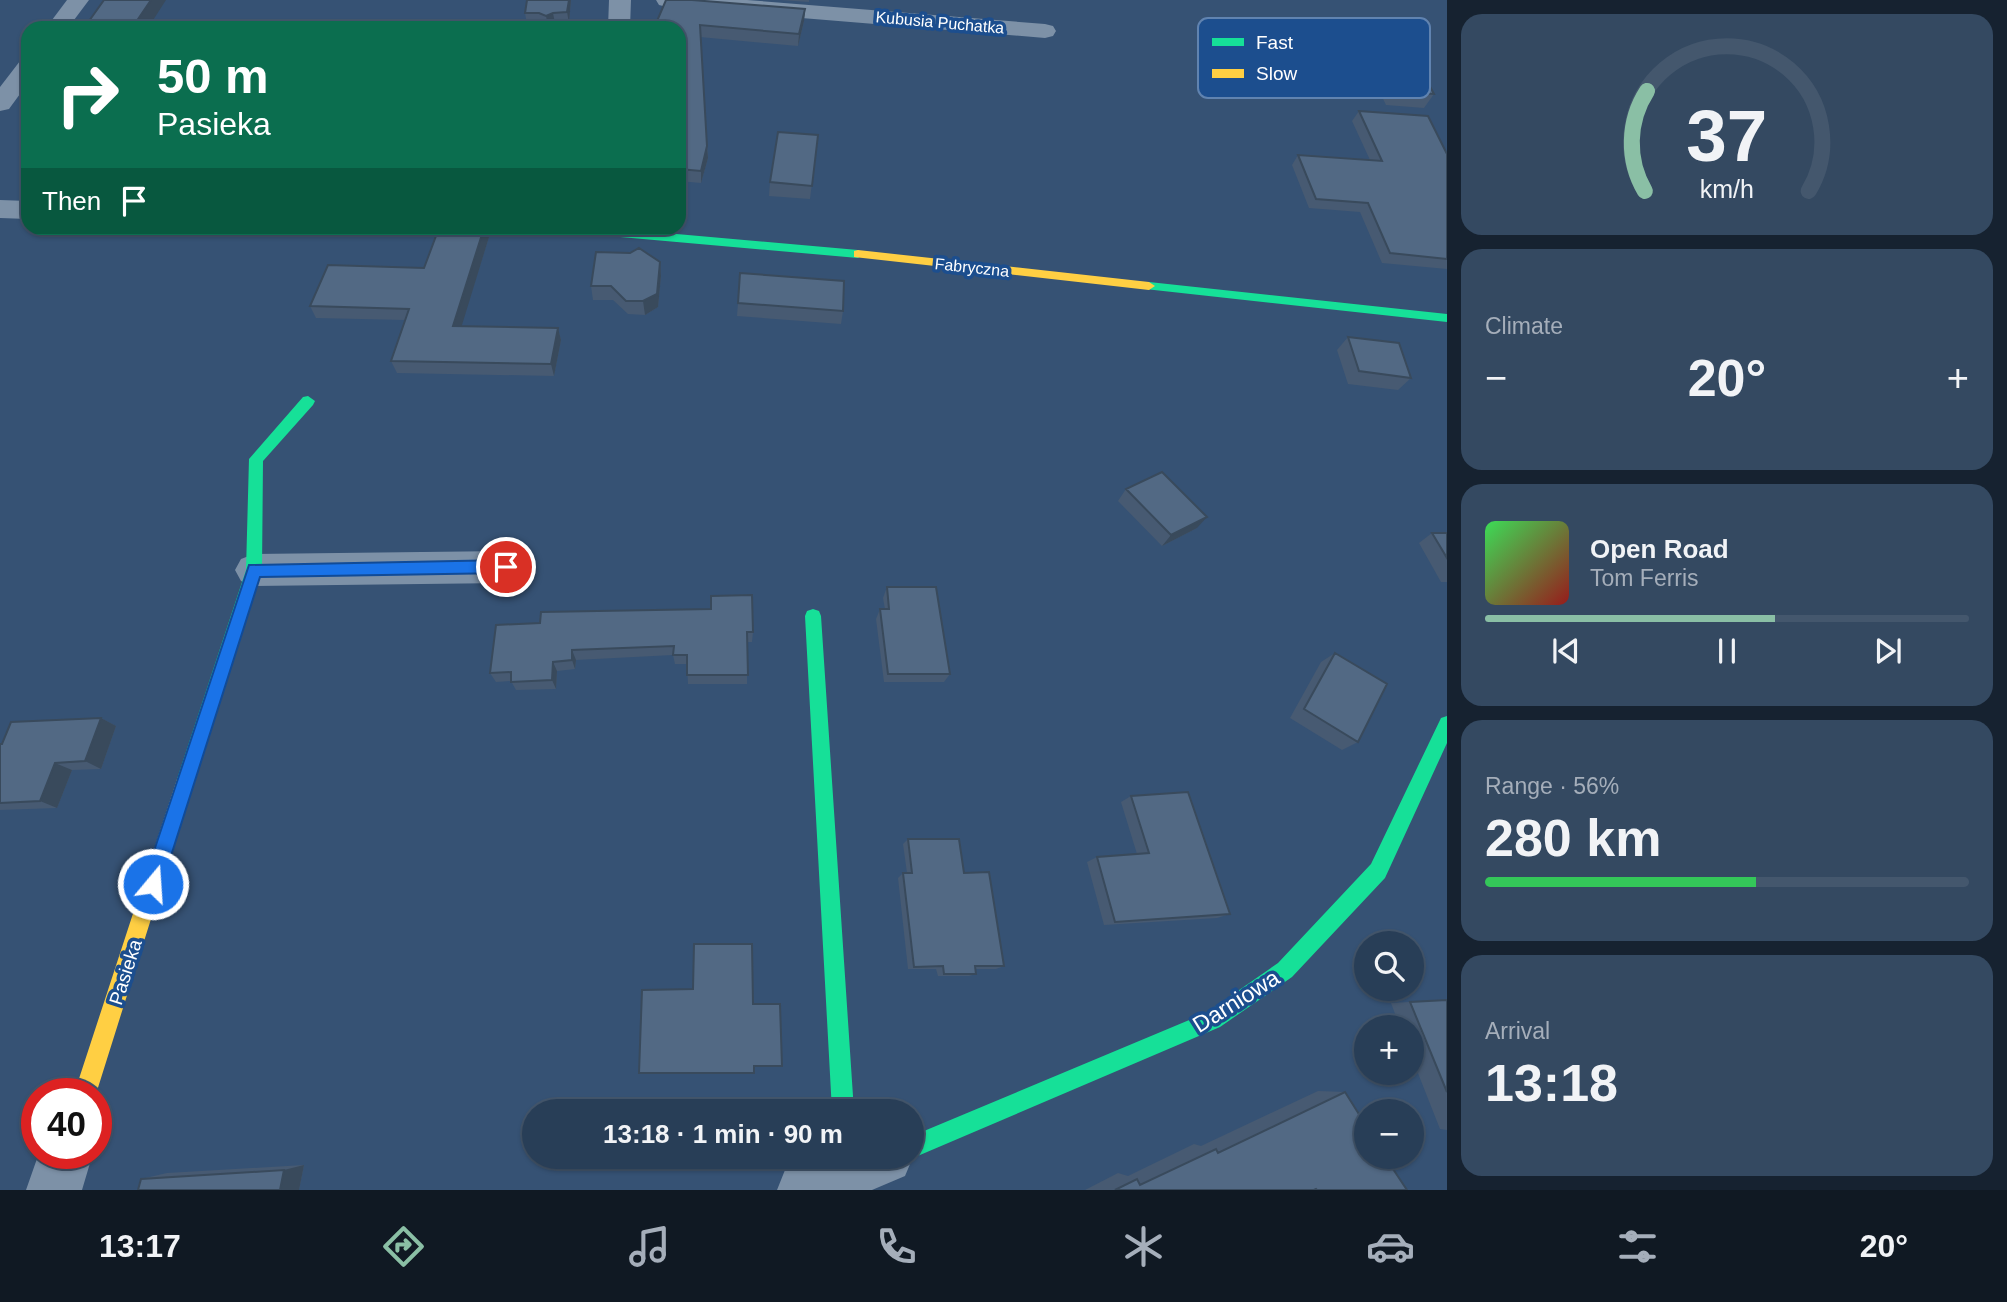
<!DOCTYPE html>
<meta charset="utf-8">
<style>
:root{--surface:#283e57;--page:#344961;--text:#f1f3f6;--muted:#a5aeba;--line:#44576d;--accent:#8abfa5}
body{margin:0;font-family:Helvetica,sans-serif;background:var(--page);color:var(--text);height:100vh;display:flex;flex-direction:column;font-size:26px;white-space:nowrap}
*{box-sizing:border-box;margin:0}
p{font-size:23px;color:var(--muted)}
.icon{flex:none;width:38px;height:38px;fill:none;stroke:currentColor;stroke-width:2;stroke-linecap:round;stroke-linejoin:round}
.map{position:relative;flex:1;overflow:hidden}
.sheet{display:flex;flex-direction:column;gap:14px;padding:14px;background:#162230;width:560px}
.sheet>*{flex:none}
.top-card{position:absolute;left:21px;top:21px;width:665px;height:214px;border-radius:21px;box-shadow:0 2px 5px #0004,0 0 0 2px var(--line);background:#0b6e4f;color:#fff;overflow:hidden}
.tools{position:absolute;left:1354px;top:931px;display:grid;gap:14px}
.tools a{display:grid;place-items:center;width:70px;height:70px;border-radius:50%;background:var(--surface);box-shadow:0 2px 5px #0004,0 0 0 2px var(--line);font-size:35px}
.speed{position:absolute;left:21px;top:1078px;display:flex;gap:14px;font-size:35px;font-weight:700;text-align:center}
.speed>*{display:grid;place-content:center;width:91px;height:91px;border-radius:50%;background:var(--surface);box-shadow:0 2px 5px #0004,0 0 0 2px var(--line);line-height:1}
.speed .limit{border:10px solid #d22;background:#fff;color:#111}
.pin{position:absolute;display:grid;place-items:center;width:60px;height:60px;color:#fff;margin:-30px;border:4px solid #fff;border-radius:50%;box-shadow:0 2px 7px #0007}
.me{position:absolute;width:77px;margin:-38px;rotate:18deg;stroke-linejoin:round;filter:drop-shadow(0 0 5px #0008)}
.turn{display:flex;align-items:center;gap:24px;height:147px;padding:0 21px;font-size:32px}
.turn .icon{width:91px;height:91px;stroke-width:2.5}
.turn b{display:block;font-size:49px;line-height:60px}
.then{display:flex;align-items:center;height:66px;padding:0 21px;background:#0003;gap:14px;font-size:26px}
.big{font-size:52px;font-weight:700;line-height:1.1}
.sheet .card{flex:1;display:flex;flex-direction:column;justify-content:center;gap:10px;min-width:0;padding:0 24px;border-radius:21px;background:var(--page)}
.sheet .dial{align-items:center;gap:0}
.dial svg{height:182px;overflow:visible;fill:none;stroke:var(--line);stroke-width:7;stroke-linecap:round;text-anchor:middle}
.dial text{fill:var(--text);stroke:none}
.song{display:flex;align-items:center;gap:21px}
.cover{width:84px;height:84px;border-radius:10px;background:linear-gradient(135deg,hsl(130 70% 55%),hsl(0 70% 35%))}
.played{height:7px;border-radius:4px;background:linear-gradient(90deg,var(--accent) 60%,var(--line) 60%)}
.keys{display:flex;justify-content:space-around;direction:ltr}
.heat{display:flex;justify-content:space-between;align-items:center;font-size:38px;direction:ltr}
.charge{height:10px;border-radius:5px;background:linear-gradient(90deg,#34c759 56%,var(--line) 0)}
.trip{position:absolute;left:522px;top:1099px;width:402px;height:70px;border-radius:35px;background:var(--surface);box-shadow:0 2px 5px #0004,0 0 0 2px var(--line);font-weight:700;line-height:70px;text-align:center}
.menu{display:flex;height:112px;justify-content:space-around;align-items:center;background:#101923;color:var(--muted)}
.menu .icon{width:49px;height:49px}
.menu .active{color:var(--accent)}
.menu b{font-size:32px;color:var(--text)}
main{display:flex;flex:1;min-height:0}
.map>svg:first-child{display:block}
</style>
<main>
<div class="map">
<svg width="1447" height="1190" viewBox="0 0 1447 1190">
<rect width="100%" height="100%" fill="#365274"/>
<g fill="none" stroke-linecap="round" stroke-linejoin="round">
<path fill="#7d91a7" fill-rule="evenodd" d="M67,0H89L68,28H46Z
M609,0H631L630,28H608Z
M656,0H747L1045,24L1053,26L1056,31L1053,36L1045,38L667,7L659,5Z
M28,59V83L9,109L0,111V87L20,61Z
M0,200L28,201V219L0,218Z
M506,551L519,556L525,567L519,578L506,583L254,586L241,581L235,570L241,559L254,554Z
M39,1153H93L82,1190H26Z
M912,1154L913,1157L905,1176L872,1190H777L785,1170L819,1157H912Z"/>
<path fill="#16e098" fill-rule="evenodd" d="M492,228H609L858,250L864,254L858,258L609,236L497,232Z
M1149,282L1447,314V322L1145,289L1143,286Z
M308,396L315,401L313,405L263,461L262,570L195,779L192,785L186,788L180,785L177,779L246,570L249,459L303,397Z
M813,609L819,611L821,616L854,1111H832L805,616L807,611Z
M1447,716V743L1385,878L1292,977L1220,1027L920,1155L912,1158L909,1157H912V1136L1206,1013L1278,963L1371,864L1441,718Z"/>
<path fill="#ffcf43" fill-rule="evenodd" d="M858,250L1149,282L1155,286L1149,290L854,257V251Z
M186,770L192,773L195,779L96,1094H74L177,779L180,773Z"/>
</g>
<path fill="#475a72" d="M571,0L569,23H555L548,27L541,23L527,24L525,13Z
M780,0H809V2Z
M805,9L804,21L798,46L700,37L708,158L701,183L679,181V28Z
M1378,57L1434,94L1424,108L1386,105L1369,70Z
M1359,111L1447,154V269L1382,263L1360,212L1309,208L1292,165L1298,155L1370,160L1352,121Z
M818,135L810,199L769,196L770,182Z
M439,228H486L489,237L461,326L558,328L561,340L554,376L397,373L391,361L405,320L316,318L310,306L424,268Z
M660,262L661,276L658,307L645,315L628,314L613,300H593L591,286Z
M738,303L843,311L841,324L737,316Z
M1348,337L1411,378L1398,390L1348,384L1337,350Z
M1126,489L1197,528L1162,546L1118,501Z
M1432,533H1447V582H1441L1419,543Z
M887,587L950,674L944,682H884L876,619L880,609H885L883,598Z
M496,625L753,632L752,642H747V684H688L687,664H675L673,655L576,660L575,669L557,671L556,689L516,690L511,681L496,682L490,673Z
M1335,653L1358,742L1342,750L1290,718L1321,662Z
M101,718L116,726L101,769L72,770L57,808L0,810V744Z
M1131,796L1230,914L1217,918L1104,925L1087,862L1097,857L1137,854L1121,802Z
M908,839L964,873L1004,966L996,969H975L976,974L969,976H938L936,969H908L898,878L903,873H907L903,844Z
M1447,1000V1130L1440,1129L1412,1058V1027H1400L1391,1003Z
M1318,1091L1345,1092L1407,1190H1085L1118,1173L1128,1176L1194,1144L1201,1146Z
M304,1165L299,1190L141,1179L167,1173Z"/>
<path fill="#394a5c" d="M151,0H166L148,28H132Z
M569,0H571L569,23L567,12Z
M805,9L804,21L798,46L799,34Z
M553,13L555,23L548,27L546,16Z
M707,146L708,158L701,183V171Z
M484,228H486L489,237L458,338L453,326Z
M660,262L661,276L658,307L645,315L643,301Z
M558,328L561,340L554,376L551,364Z
M1207,517L1197,528L1162,546L1171,535Z
M572,650L576,660L575,669L572,660Z
M553,662L557,671L556,689L552,680Z
M101,718L116,726L101,769L85,761Z
M55,763L72,770L57,808L40,801Z
M304,1165L299,1190H280L284,1170Z"/>
<path fill="#526984" stroke="#394a5c" stroke-width="2" d="M104,0H151L132,28H84Z
M527,0H569L567,12L553,13L546,16L539,13H525Z
M666,0H692L805,9L799,34L700,25L707,146L701,171L679,169V28H654Z
M1378,57L1415,59L1434,94L1395,92Z
M1359,111L1428,116L1447,154V259L1390,253L1368,203L1316,199L1298,155L1382,161Z
M778,132L818,135L812,186L770,182Z
M439,228H484L453,326L558,328L551,364L391,361L409,309L310,306L328,265L424,268Z
M639,248L660,262L657,294L643,301H626L611,286H591L596,252L630,253Z
M740,273L844,281L843,311L738,303Z
M1348,337L1399,343L1411,378L1359,371Z
M1162,472L1207,517L1171,535L1126,489Z
M1432,533H1447V558Z
M887,587H936L950,674H888L880,609H889Z
M752,595L753,632H747L748,675H687V655H673L674,646L572,650V660L553,662L552,680L511,682V672L490,673L496,625L540,623L541,612L711,609V596Z
M1335,653L1387,684L1358,742L1304,709Z
M101,718L85,761L55,763L40,801L0,803V744H2L11,722Z
M1188,792L1230,914L1115,922L1097,857L1149,853L1131,796Z
M908,839H959L964,873L989,872L1004,966H975L976,974H944L943,966L914,967L903,873H912Z
M694,944H752L753,1004H780L782,1066H754V1073H639L642,990L693,989Z
M1447,1000V1092L1410,1002Z
M1345,1092L1367,1127V1157H1385L1407,1190H1317L1316,1189L1314,1190H1115L1137,1179L1140,1185L1216,1149L1218,1153Z
M284,1170L280,1190H138L141,1179Z"/>
<path fill="#1a73e8" stroke="#114b97" stroke-width="2" d="M506,560L514,567L506,573L260,577L162,884L160,891L153,894L146,891L143,884L249,565Z"/>
<g text-anchor="middle" stroke-width="7" stroke-linejoin="round" paint-order="stroke">
<g font-size="16" fill="#fff" stroke="#1c4e8e">
<text transform="translate(940 22) rotate(5)" y="6">Kubusia Puchatka</text>
<text transform="translate(972 267) rotate(6)" y="6">Fabryczna</text>
</g>
<g font-size="19" fill="#fff" stroke="#1c4e8e">
<text transform="translate(125 972) rotate(-72)" y="7">Pasieka</text>
</g>
<g font-size="23" fill="#fff" stroke="#1c4e8e">
<text transform="translate(1236 1001) rotate(-32)" y="8">Darniowa</text>
</g>
</g>
<rect x="1198" y="18" width="232" height="80" rx="10" fill="#1c4e8e" stroke="#6083b0" stroke-width="2"/>
<rect x="1212" y="38" width="32" height="8" fill="#16e098"/>
<rect x="1212" y="69" width="32" height="9" fill="#ffcf43"/>
<g font-size="19" fill="#fff">
<text x="1256" y="49">Fast</text>
<text x="1256" y="80">Slow</text>
</g>
</svg>
<div class="tools">
<a><svg class="icon" aria-label="search" viewBox="0 0 24 24"><circle cx="10" cy="10" r="6"/><path d="M15 15l6 6"/></svg></a>
<a>+</a>
<a>−</a>
</div>
<div class="speed"><div class="limit">40</div></div>
<div class="pin" style="left:506px;top:567px;background:#d93025"><svg class="icon" aria-label="arrive" viewBox="0 0 24 24"><path d="M6 21V4h12l-3 4 3 4H6"/></svg></div>
<svg class="me" style="left:153px;top:884px" viewBox="-20 -20 40 40"><circle r="17" fill="#1a73e8" stroke="#fff" stroke-width="3"/><path d="M0-11L8 9 0 5-8 9z" fill="#fff"/></svg>
<div class="trip">13:18 · 1 min · 90 m</div>
<div class="top-card">
<div class="turn"><svg class="icon" aria-label="right" viewBox="0 0 24 24"><path d="M7 20v-9h11M14 6l5 5-5 5"/></svg><div><b>50 m</b>Pasieka</div></div>
<div class="then">Then<svg class="icon" aria-label="arrive" viewBox="0 0 24 24"><path d="M6 21V4h12l-3 4 3 4H6"/></svg></div>
</div>
</div>
<section class="sheet">
<div class="card dial"><svg viewBox="0 0 100 80">
<path d="M14 69A42 42 0 1 1 86 69"/>
<path d="M14 69A42 42 0 0 1 15 25" stroke="#8abfa5"/>
<text x="50" y="56" font-size="32" font-weight="700">37</text>
<text x="50" y="72" font-size="11">km/h</text>
</svg></div>
<div class="card"><p>Climate</p>
<div class="heat"><a>−</a><b class="big">20°</b><a>+</a></div>
</div>
<div class="card">
<div class="song"><i class="cover"></i><div><b>Open Road</b><p>Tom Ferris</p></div></div>
<div class="played"></div>
<div class="keys"><svg class="icon" aria-label="previous" viewBox="0 0 24 24"><path d="M18 5L8 12l10 7zM5 5v14"/></svg><svg class="icon" aria-label="pause" viewBox="0 0 24 24"><path d="M8 5v14M16 5v14"/></svg><svg class="icon" aria-label="next" viewBox="0 0 24 24"><path d="M6 5l10 7-10 7zM19 5v14"/></svg></div>
</div>
<div class="card"><p>Range · 56%</p><b class="big">280 km</b><div class="charge"></div></div>
<div class="card"><p>Arrival</p><b class="big">13:18</b></div>
</section>
</main>
<nav class="menu">
<b>13:17</b>
<svg class="icon active" aria-label="directions" viewBox="0 0 24 24"><path d="M12 3l9 9-9 9-9-9zM9 14v-3h6M13 9l2 2-2 2"/></svg>
<svg class="icon" aria-label="music" viewBox="0 0 24 24"><path d="M9 18V5l10-2v13"/><circle cx="6" cy="18" r="3"/><circle cx="16" cy="16" r="3"/></svg>
<svg class="icon" aria-label="phone" viewBox="0 0 24 24"><path d="M5 4h4l2 5-3 2q2 4 5 5l2-3 5 2v4C11 20 4 13 5 4z"/></svg>
<svg class="icon" aria-label="climate" viewBox="0 0 24 24"><path d="M12 3v18M4 7l16 10M4 17L20 7"/></svg>
<svg class="icon" aria-label="car" viewBox="0 0 24 24"><path d="M5 17H2v-5l4-1 3-4h7l3 4 3 1v5h-3M9 17h6M6 11h13"/><circle cx="7" cy="17" r="2"/><circle cx="17" cy="17" r="2"/></svg>
<svg class="icon" aria-label="filters" viewBox="0 0 24 24"><path d="M4 7h16M4 17h16"/><circle cx="9" cy="7" r="2"/><circle cx="15" cy="17" r="2"/></svg>
<b>20°</b>
</nav>
